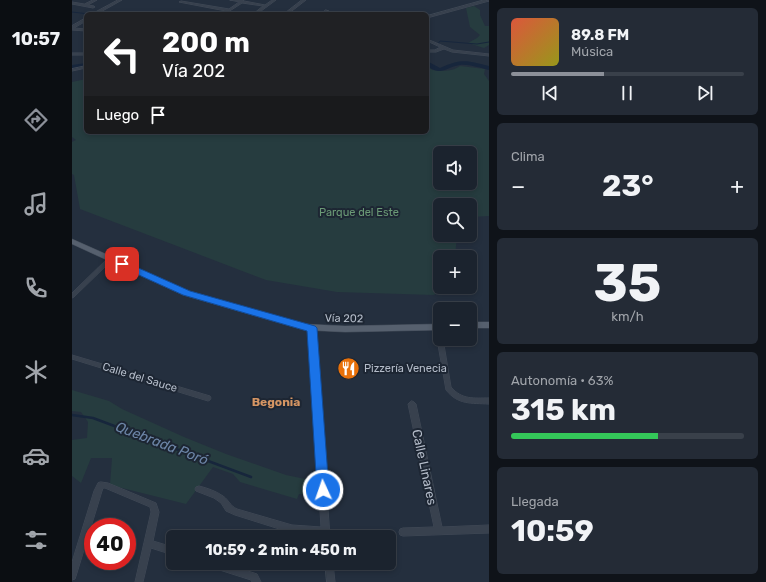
<!DOCTYPE html>
<html lang="es">
<meta charset="utf-8">
<style>
:root{--surface:#1b232e;--page:#242b36;--text:#f1f3f6;--muted:#a0a4aa;--line:#39404a;--accent:#8c9099}
body{margin:0;font-family:Rubik,sans-serif;background:var(--page);color:var(--text);height:100vh;display:flex;flex-direction:column;font-size:15px;white-space:nowrap}
*{box-sizing:border-box;margin:0}
p{font-size:13px;color:var(--muted)}
.icon{flex:none;width:22px;height:22px;fill:none;stroke:currentColor;stroke-width:2;stroke-linecap:round;stroke-linejoin:round}
.map{position:relative;flex:1;overflow:hidden}
.side{display:flex;flex-direction:column;gap:8px;padding:8px;background:#0f1319;width:277px}
.side>*{flex:none}
.hud{position:absolute;left:12px;top:12px;width:345px;height:122px;border-radius:6px;box-shadow:0 2px 6px #0003,0 0 0 1px var(--line);background:#202124;color:#fff;overflow:hidden}
.controls{position:absolute;left:361px;top:146px;display:grid;gap:8px}
.controls a{display:grid;place-items:center;width:44px;height:44px;border-radius:6px;background:var(--surface);box-shadow:0 2px 6px #0003,0 0 0 1px var(--line);font-size:20px}
.speed{position:absolute;left:12px;top:518px;display:flex;gap:8px;font-size:20px;font-weight:700;text-align:center}
.speed>*{display:grid;place-content:center;width:52px;height:52px;border-radius:50%;background:var(--surface);box-shadow:0 2px 6px #0003,0 0 0 1px var(--line);line-height:1}
.speed .limit{border:6px solid #d22;background:#fff;color:#111}
.pin{position:absolute;display:grid;place-items:center;width:34px;height:34px;color:#fff;margin:-17px;border-radius:8px;box-shadow:0 2px 6px #0006}
.me{position:absolute;width:44px;margin:-22px;rotate:357deg;stroke-linejoin:round;filter:drop-shadow(0 0 3px #0008)}
.turn{display:flex;align-items:center;gap:14px;height:84px;padding:0 12px;font-size:18px}
.turn .icon{width:52px;height:52px;stroke-width:2.5}
.turn b{display:block;font-size:28px;line-height:34px}
.then{display:flex;align-items:center;height:38px;padding:0 12px;background:#0003;gap:8px;font-size:15px}
.big{font-size:30px;font-weight:700;line-height:1.1}
.side .tile{flex:1;display:flex;flex-direction:column;justify-content:center;gap:6px;min-width:0;padding:0 14px;border-radius:6px;background:var(--page)}
.side .dial{align-items:center;gap:0}
.dial b{font-size:52px;line-height:1}
.song{display:flex;align-items:center;gap:12px}
.cover{width:48px;height:48px;border-radius:6px;background:linear-gradient(135deg,hsl(10 70% 55%),hsl(60 70% 35%))}
.played{height:4px;border-radius:2px;background:linear-gradient(90deg,var(--accent) 40%,var(--line) 40%)}
.keys{display:flex;justify-content:space-around;direction:ltr}
.heat{display:flex;justify-content:space-between;align-items:center;font-size:22px;direction:ltr}
.charge{height:6px;border-radius:3px;background:linear-gradient(90deg,#34c759 63%,var(--line) 0)}
.trip{position:absolute;left:94px;top:530px;width:230px;height:40px;border-radius:6px;background:var(--surface);box-shadow:0 2px 6px #0003,0 0 0 1px var(--line);font-weight:700;line-height:40px;text-align:center}
main{display:flex;flex:1;min-height:0}
.tab-bar{display:flex;flex-direction:column;width:72px;justify-content:space-around;align-items:center;background:#0b0e12;color:var(--muted)}
.tab-bar .icon{width:28px;height:28px}
.tab-bar .on{color:var(--accent)}
.tab-bar b{font-size:18px;color:var(--text)}
.map>svg:first-child{display:block}
</style>
<main>
<nav class="tab-bar">
<b>10:57</b>
<svg class="icon on" aria-label="directions" viewBox="0 0 24 24"><path d="M12 3l9 9-9 9-9-9zM9 14v-3h6M13 9l2 2-2 2"/></svg>
<svg class="icon" aria-label="music" viewBox="0 0 24 24"><path d="M9 18V5l10-2v13"/><circle cx="6" cy="18" r="3"/><circle cx="16" cy="16" r="3"/></svg>
<svg class="icon" aria-label="phone" viewBox="0 0 24 24"><path d="M5 4h4l2 5-3 2q2 4 5 5l2-3 5 2v4C11 20 4 13 5 4z"/></svg>
<svg class="icon" aria-label="climate" viewBox="0 0 24 24"><path d="M12 3v18M4 7l16 10M4 17L20 7"/></svg>
<svg class="icon" aria-label="car" viewBox="0 0 24 24"><path d="M5 17H2v-5l4-1 3-4h7l3 4 3 1v5h-3M9 17h6M6 11h13"/><circle cx="7" cy="17" r="2"/><circle cx="17" cy="17" r="2"/></svg>
<svg class="icon" aria-label="filters" viewBox="0 0 24 24"><path d="M4 7h16M4 17h16"/><circle cx="9" cy="7" r="2"/><circle cx="15" cy="17" r="2"/></svg>
</nav>
<div class="map">
<svg width="417" height="582" viewBox="0 0 417 582">
<rect width="100%" height="100%" fill="#242f3e"/>
<path fill="#263c3f" fill-rule="evenodd" d="M402,6L408,10V15L413,26H417V45L412,48L396,43L405,38L408,35L398,27L394,8Z
M355,65L360,70C370,71 380,72 388,66L413,69L412,74L417,81V216L398,217V205H368V235H385L383,257H368V287H371L362,295L265,292L194,280L8,209L2,175L0,174V142L4,140L0,137V82L14,79V132H355ZM368,153H398V183H368Z
M0,390L37,401L50,409L112,437L154,454L214,475L248,482V496L227,494L225,499L168,482L161,474L141,467L114,504L38,485L40,458H19L9,483L0,476V440L15,438L16,422L9,412L0,411Z"/>
<g fill="none" stroke-linecap="round" stroke-linejoin="round">
<path stroke="#17263c" stroke-width="1" d="M0,12L17,14
M365,49L367,47L365,45L368,41L405,44L417,42"/>
<path stroke="#17263c" stroke-width="2.5" d="M0,415L21,418L179,477"/>
<path fill="#17263c" fill-rule="evenodd" d="M355,61L368,68C391,58 394,61 417,66V70C408,68 397,64 388,65C373,67 371,77 355,66Z
M14,63V67L0,69V65Z"/>
<defs>
<path id="minor" d="M21,0H25L16,5L22,6L23,7L21,8L0,4V2L12,4Z
M46,0H50L25,14H20Z
M158,0H171L172,1L193,5L200,0H204L185,14H181L191,6L170,3L153,14H149L154,11L107,2L109,1L157,9L167,2Z
M230,0H234L216,14H212Z
M412,0L417,1L355,18V16Z
M254,10L257,11L253,14H249Z
M100,13H109L111,14H98Z
M14,18V21L2,28L14,29V31L0,30V26Z
M355,39L381,50L417,54V56L380,52L372,49L364,52H355V50H363L368,47L355,41Z
M0,53H14V55H0Z
M14,66V68L0,71V69Z
M38,257L40,258L41,259L40,260L2,297L0,298V293L36,258Z
M365,325H368V339H371L379,387C390,400 402,398 417,398V404C399,403 386,405 374,390L365,339L366,337L364,327Z
M238,326H240L243,328L258,537H250V534L220,533L163,515L154,511L149,503L142,498L124,491L123,489L124,487L127,486C135,488 144,491 151,496C157,500 158,506 165,509L220,525L249,527L237,328Z
M0,355L138,396L139,398L138,400L136,401L0,359Z
M340,401L342,402L344,404L370,527L417,525V533L331,536L328,535L327,532L328,529L331,528L362,527L336,404L338,402Z
M29,482L36,483L84,503L87,512L81,541L101,547V555L79,548L71,582H63L79,512L78,507L33,488H31L30,491L4,576L3,579L0,580V562L22,491L26,483Z
M134,563H150L182,573L185,574L189,582H180L179,580L135,566Z
M253,563H261L263,582H255Z"/>
<path id="major" d="M0,239L117,291L232,324L273,326L368,324V330L273,332L232,330L111,295L0,244Z
M398,322H417V328H398Z"/>
</defs>
<use href="#minor" stroke="#414a57" stroke-width="1"/>
<use href="#major" stroke="#414a57" stroke-width="1"/>
<use href="#minor" fill="#38414e" fill-rule="evenodd"/>
<use href="#major" fill="#56606e" fill-rule="evenodd"/>
</g>
<path fill="#1a73e8" stroke="#114b97" d="M47,262H53L118,291L243,326L245,328L257,490L255,494L251,495L246,494L245,490L235,331L111,295L47,266L46,264Z"/>
<defs>
<symbol id="restaurant-disc" viewBox="-11 -11 22 22"><circle r="9.5" fill="#e8710a" stroke="#1d2633"/><path d="M-5-6h1v4h1v-4h1v4h1v-4h1v5L-1.5 .5V6h-2V.5L-5-1ZM5-6V6H3V1.5H1.5Q1.5-4 5-6Z" fill="#fff"/></symbol>
</defs>
<g fill-rule="evenodd">
<use href="#restaurant-disc" x="264" y="356" width="25" height="25"/>
</g>
<g text-anchor="middle" stroke-width="4" stroke-linejoin="round" paint-order="stroke">
<g font-size="11" fill="#6b9a76" stroke="#1d2633">
<text x="287" y="216">Parque del Este</text>
</g>
<g font-size="11" fill="#b4bcc9" stroke="#1d2633">
<text transform="translate(272 318) rotate(1)" y="4">Vía 202</text>
<text transform="translate(68 377) rotate(17)" y="4">Calle del Sauce</text>
</g>
<g font-size="11" fill="#b4bcc9" stroke="#1d2633" text-anchor="start">
<text x="292" y="372">Pizzería Venecia</text>
</g>
<g font-size="12" font-weight="bold" fill="#d59563" stroke="#1d2633">
<text x="204" y="406">Begonia</text>
</g>
<g font-size="13" fill="#b4bcc9" stroke="#1d2633">
<text transform="translate(353 467) rotate(78)" y="5">Calle Linares</text>
</g>
<g font-size="14" font-style="italic" fill="#6d86a8" stroke="#1d2633">
<text transform="translate(90 443) rotate(21)" y="5">Quebrada Poró</text>
</g>
</g>
</svg>
<div class="controls">
<a><svg class="icon" aria-label="sound" viewBox="0 0 24 24"><path d="M4 9h4l5-4v14l-5-4H4zM17 9q2 3 0 6"/></svg></a>
<a><svg class="icon" aria-label="search" viewBox="0 0 24 24"><circle cx="10" cy="10" r="6"/><path d="M15 15l6 6"/></svg></a>
<a>+</a>
<a>−</a>
</div>
<div class="speed"><div class="limit">40</div></div>
<div class="pin" style="left:50px;top:264px;background:#d93025"><svg class="icon" aria-label="arrive" viewBox="0 0 24 24"><path d="M6 21V4h12l-3 4 3 4H6"/></svg></div>
<svg class="me" style="left:251px;top:490px" viewBox="-20 -20 40 40"><circle r="17" fill="#1a73e8" stroke="#fff" stroke-width="3"/><path d="M0-11L8 9 0 5-8 9z" fill="#fff"/></svg>
<div class="trip">10:59 · 2 min · 450 m</div>
<div class="hud">
<div class="turn"><svg class="icon" aria-label="left" viewBox="0 0 24 24"><path d="M17 20v-9H6M10 6l-5 5 5 5"/></svg><div><b>200 m</b>Vía 202</div></div>
<div class="then">Luego<svg class="icon" aria-label="arrive" viewBox="0 0 24 24"><path d="M6 21V4h12l-3 4 3 4H6"/></svg></div>
</div>
</div>
<section class="side">
<div class="tile">
<div class="song"><i class="cover"></i><div><b>89.8 FM</b><p>Música</p></div></div>
<div class="played"></div>
<div class="keys"><svg class="icon" aria-label="previous" viewBox="0 0 24 24"><path d="M18 5L8 12l10 7zM5 5v14"/></svg><svg class="icon" aria-label="pause" viewBox="0 0 24 24"><path d="M8 5v14M16 5v14"/></svg><svg class="icon" aria-label="next" viewBox="0 0 24 24"><path d="M6 5l10 7-10 7zM19 5v14"/></svg></div>
</div>
<div class="tile"><p>Clima</p>
<div class="heat"><a>−</a><b class="big">23°</b><a>+</a></div>
</div>
<div class="tile dial"><b>35</b><p>km/h</p></div>
<div class="tile"><p>Autonomía · 63%</p><b class="big">315 km</b><div class="charge"></div></div>
<div class="tile"><p>Llegada</p><b class="big">10:59</b></div>
</section>
</main>
